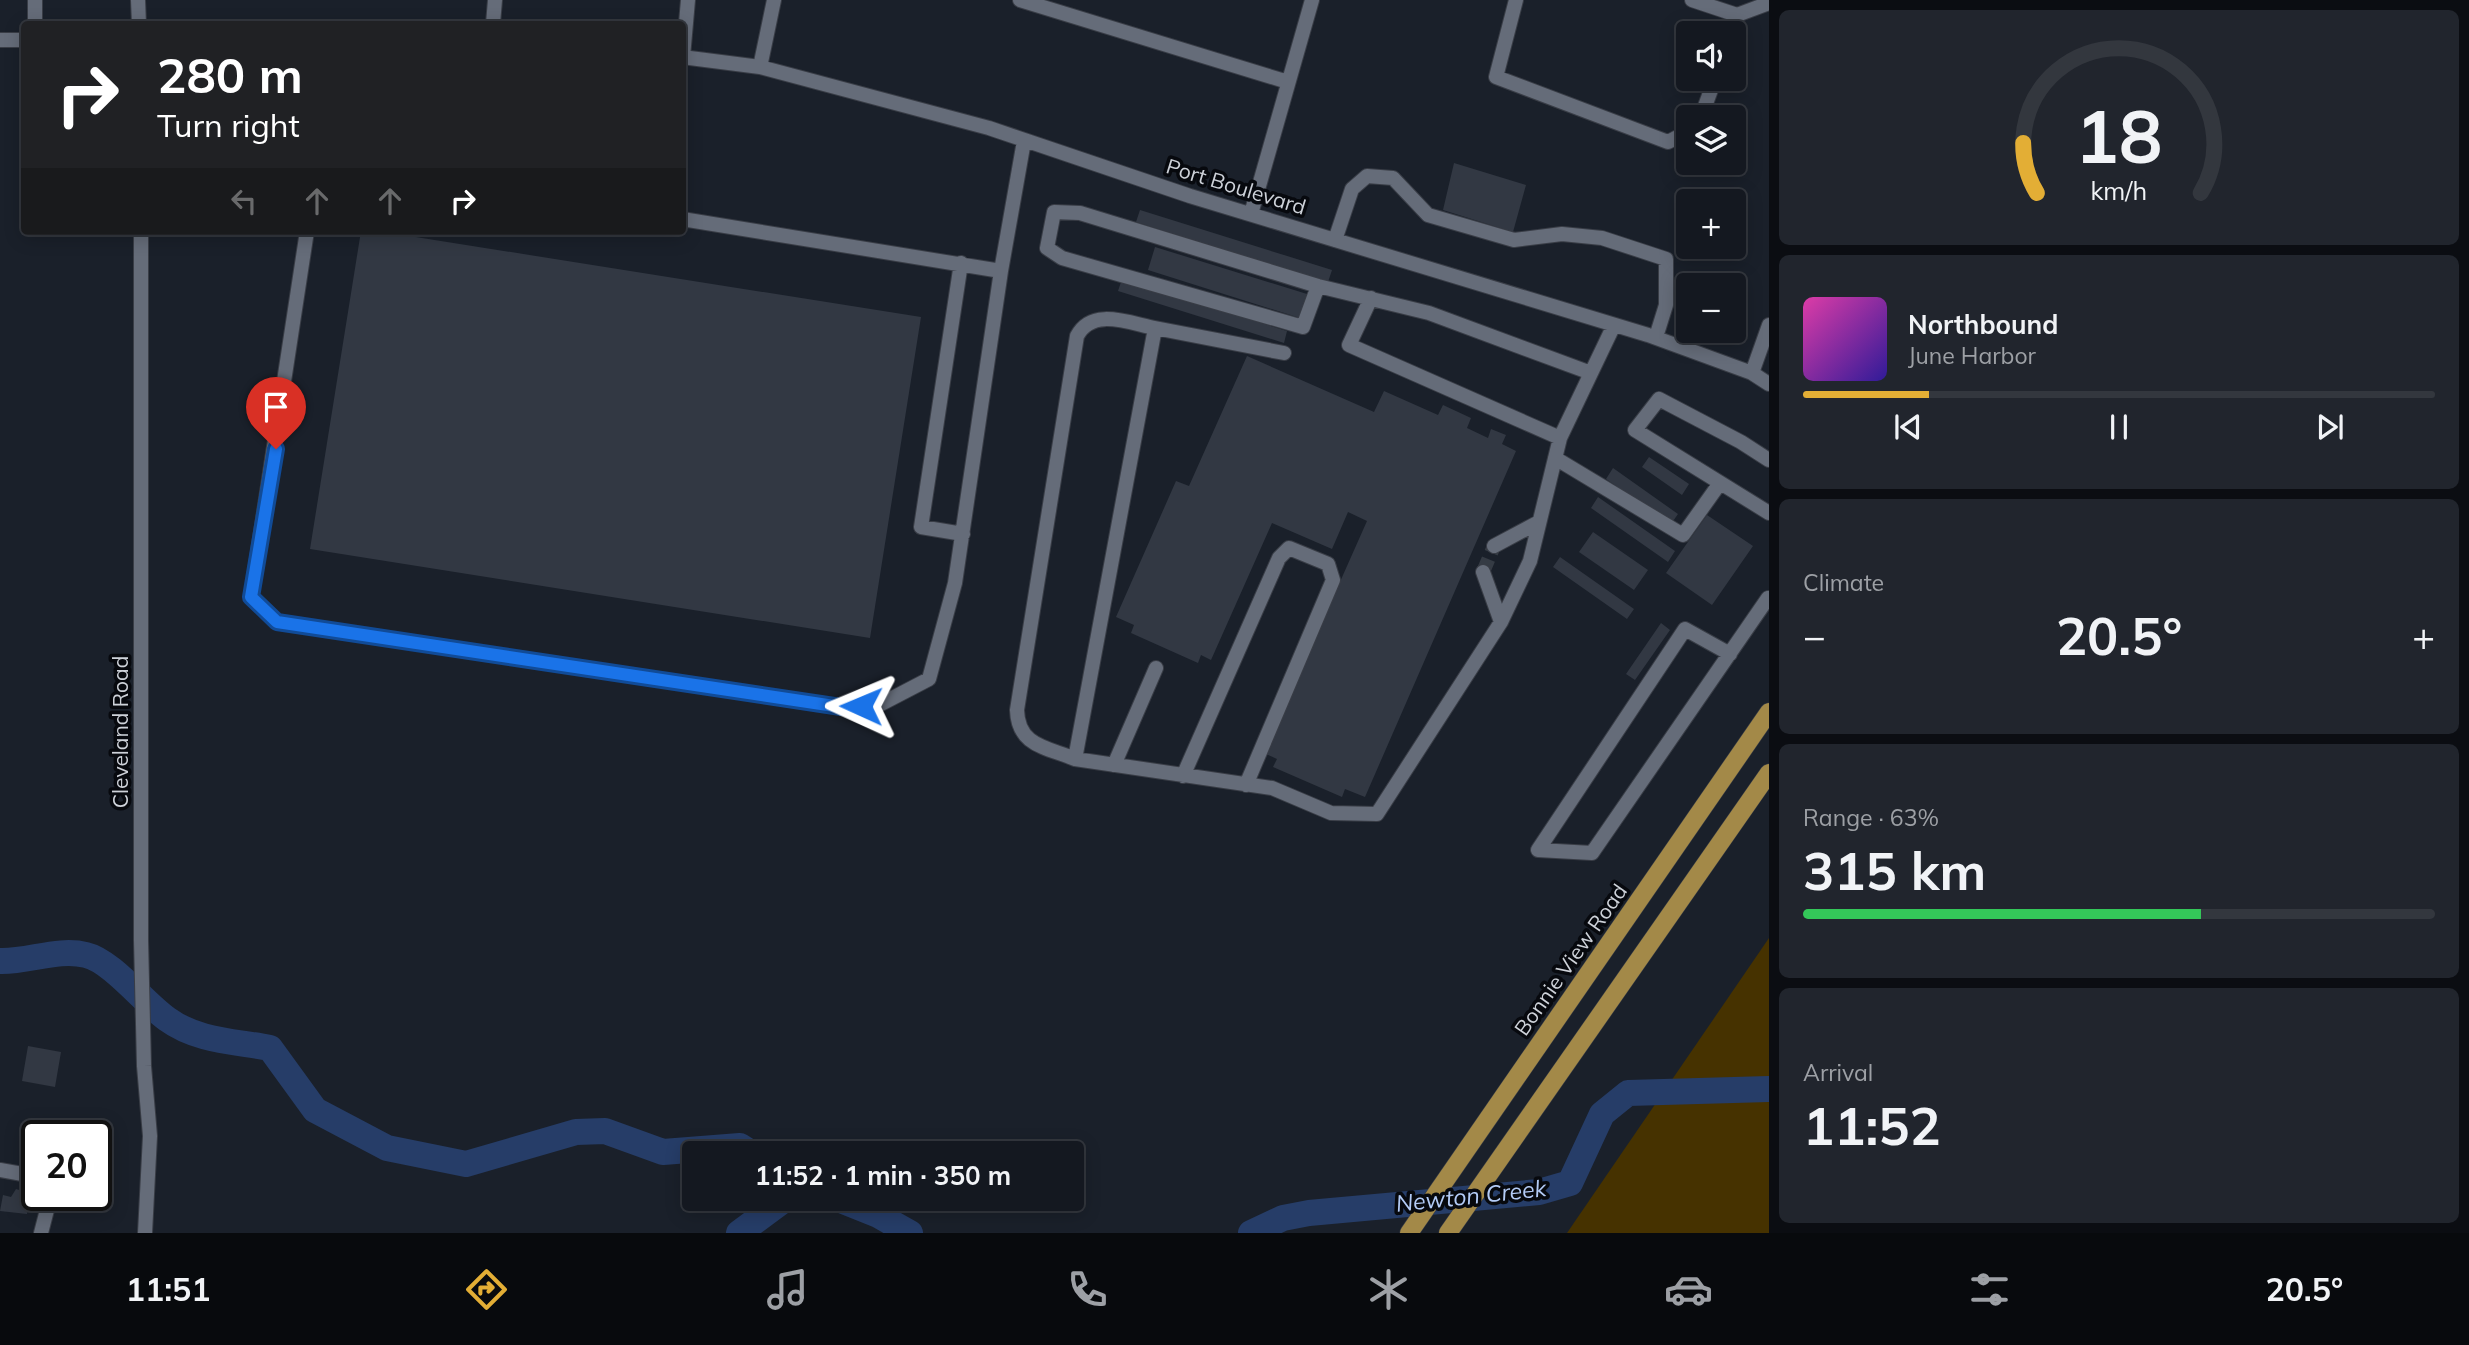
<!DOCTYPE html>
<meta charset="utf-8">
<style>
:root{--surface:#141820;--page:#21252d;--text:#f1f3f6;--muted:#9da0a5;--line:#33373e;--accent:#e3ae35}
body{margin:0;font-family:Mulish,sans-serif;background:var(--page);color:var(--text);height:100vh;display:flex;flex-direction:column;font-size:26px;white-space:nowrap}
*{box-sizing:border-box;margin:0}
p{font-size:23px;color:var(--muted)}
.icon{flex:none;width:38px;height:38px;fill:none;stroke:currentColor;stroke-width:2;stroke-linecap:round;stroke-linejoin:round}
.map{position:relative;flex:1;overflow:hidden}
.side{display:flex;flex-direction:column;gap:10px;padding:10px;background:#0b0d12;width:700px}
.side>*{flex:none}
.top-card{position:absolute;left:21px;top:21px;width:665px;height:214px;border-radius:7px;box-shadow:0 4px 18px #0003,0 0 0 2px var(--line);background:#202124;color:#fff;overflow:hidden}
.controls{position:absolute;left:1676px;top:21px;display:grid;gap:14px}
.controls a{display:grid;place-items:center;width:70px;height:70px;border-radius:7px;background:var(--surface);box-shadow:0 4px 18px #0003,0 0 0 2px var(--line);font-size:35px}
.speed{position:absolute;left:21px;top:1120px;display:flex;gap:14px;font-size:35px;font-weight:700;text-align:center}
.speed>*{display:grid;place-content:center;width:91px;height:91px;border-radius:50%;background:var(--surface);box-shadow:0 4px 18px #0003,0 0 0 2px var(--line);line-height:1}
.speed .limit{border:4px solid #111;border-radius:10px;background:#fff;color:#111}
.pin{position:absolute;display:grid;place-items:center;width:60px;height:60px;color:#fff;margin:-72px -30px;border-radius:50% 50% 50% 0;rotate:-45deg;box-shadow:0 0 7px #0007}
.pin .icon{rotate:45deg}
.me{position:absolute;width:77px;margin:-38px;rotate:271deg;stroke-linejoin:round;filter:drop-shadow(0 0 5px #0008)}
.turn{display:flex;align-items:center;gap:24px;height:147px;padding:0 21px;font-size:32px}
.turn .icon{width:91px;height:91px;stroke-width:2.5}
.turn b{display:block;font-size:49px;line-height:60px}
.lanes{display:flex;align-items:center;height:66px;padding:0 21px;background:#0003;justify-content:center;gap:35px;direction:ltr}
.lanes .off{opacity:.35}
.big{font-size:52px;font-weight:700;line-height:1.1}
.side .card{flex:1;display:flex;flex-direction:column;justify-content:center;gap:10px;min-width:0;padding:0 24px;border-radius:10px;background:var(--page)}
.side .dial{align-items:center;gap:0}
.dial svg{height:182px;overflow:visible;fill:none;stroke:var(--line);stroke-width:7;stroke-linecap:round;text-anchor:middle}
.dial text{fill:var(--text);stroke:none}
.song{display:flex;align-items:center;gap:21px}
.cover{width:84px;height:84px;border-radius:10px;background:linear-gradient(135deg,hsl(320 70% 55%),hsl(250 70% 35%))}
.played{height:7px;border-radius:4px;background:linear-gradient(90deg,var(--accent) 20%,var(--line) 20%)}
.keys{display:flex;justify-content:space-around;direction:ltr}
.heat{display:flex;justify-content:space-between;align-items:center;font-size:38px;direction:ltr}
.charge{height:10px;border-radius:5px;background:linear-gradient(90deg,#34c759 63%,var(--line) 0)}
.trip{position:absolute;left:682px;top:1141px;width:402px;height:70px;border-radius:7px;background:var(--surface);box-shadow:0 4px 18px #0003,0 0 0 2px var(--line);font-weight:700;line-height:70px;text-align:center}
.menu{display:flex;height:112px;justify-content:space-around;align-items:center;background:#080a0d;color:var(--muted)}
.menu .icon{width:49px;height:49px}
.menu .on{color:var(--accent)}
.menu b{font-size:32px;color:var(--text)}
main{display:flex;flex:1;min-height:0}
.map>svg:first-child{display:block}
</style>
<main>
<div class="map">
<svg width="1769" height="1233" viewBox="0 0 1769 1233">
<rect width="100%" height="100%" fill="#1a202a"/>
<path fill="#463200" d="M1769,938V1233H1567Z"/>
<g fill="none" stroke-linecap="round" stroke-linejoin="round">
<path stroke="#263d68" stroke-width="26" d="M0,961C28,962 58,948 86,955C112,961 144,1003 167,1019C197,1041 234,1041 270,1048L315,1110L387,1148L466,1164L576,1132L605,1131L663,1152L740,1146L751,1153
M838,1199L878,1215L910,1233
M739,1233L785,1199
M1251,1233L1283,1218L1309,1213L1539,1192L1570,1183L1602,1114L1628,1093L1769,1089"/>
</g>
<path fill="#323843" d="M1454,163L1526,185L1513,232L1443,210Z
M1140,210L1332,270L1328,282L1136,222Z
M361,231H378L921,317L870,638L310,549Z
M1155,247L1307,294L1300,318L1148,270Z
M1122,279L1287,331L1284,343L1118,291Z
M1247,356L1374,412L1384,391L1438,415L1443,405L1471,418L1467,428L1488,438L1491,429L1506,435L1502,444L1516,451L1365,797L1345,789L1342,797L1273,767L1277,759L1264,753L1367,521L1348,512L1332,549L1272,523L1211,660L1201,655L1198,663L1131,633L1134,625L1116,617L1176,481L1189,486Z
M1649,457L1689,484L1682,495L1642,467Z
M1613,468L1678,514L1671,524L1606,479Z
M1598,497L1675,551L1668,562L1591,508Z
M1707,515L1753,546L1712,605L1666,573Z
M1593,532L1648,570L1634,590L1579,552Z
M1560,557L1634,609L1627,619L1553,567Z
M1661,623L1670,630L1635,680L1626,674Z
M28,1046L61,1052L55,1087L22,1081Z
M16,1189L29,1193L27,1214L0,1211L3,1195L11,1197Z"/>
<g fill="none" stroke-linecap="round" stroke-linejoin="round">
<path stroke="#353b44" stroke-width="14" stroke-dasharray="14 7" stroke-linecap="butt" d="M1483,572L1494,546"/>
<defs>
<path id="minor" d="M35,0V24
M138,0L139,24
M1020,0L1288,82
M1516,0L1496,77L1668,142L1689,131
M1692,0L1737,15L1769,3
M493,24L495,0
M1730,33L1737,15
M0,40H24
M682,57L760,67L989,128L1190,196L1648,335L1752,373L1769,384
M683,57L688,0
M760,67L774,0
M1701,117L1715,79
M1251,214L1312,0
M682,219L1001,271
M141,231V940L144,1066L150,1136L145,1233
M307,231L251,597L277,622L841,707L881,704L929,679L955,583L1001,271L1024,141
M1335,240L1352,189L1367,176L1393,178L1428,215L1514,240L1562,234L1602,238L1666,259V305L1656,337
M961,263L921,527L963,534
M1318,286L1303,327L1062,258L1047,248L1054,212L1080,213L1318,286L1429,313L1591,373
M1371,298L1349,345L1560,438
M1284,353L1155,328L1075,759L1272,788L1331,813L1377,814L1501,622L1530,561L1560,438L1614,325
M1752,373L1769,325
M1555,458L1683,535L1720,483
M1769,460L1741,442L1659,399L1635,430L1769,513
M1494,546L1539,522
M1483,572L1501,622
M1730,654L1685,629L1538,850L1592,853L1768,598
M1075,759C1046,747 1018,746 1017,710L1077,336C1092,307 1129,323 1155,328
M1114,765L1156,668
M1183,776L1279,558L1289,548L1328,564L1333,580L1246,785
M0,1170L28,1175L37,1182
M41,1233L48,1206L46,1195"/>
<path id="major" d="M1409,1233L1769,712
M1448,1233L1769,773"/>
</defs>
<use href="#minor" stroke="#393d46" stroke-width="16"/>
<use href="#major" stroke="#393d46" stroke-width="19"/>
<use href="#minor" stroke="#656c79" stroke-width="14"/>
<use href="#major" stroke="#a38948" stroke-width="18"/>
</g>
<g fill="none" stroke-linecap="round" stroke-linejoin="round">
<defs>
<path id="route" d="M276,449L251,597L277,622L841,707L861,706"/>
</defs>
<use href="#route" stroke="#114b97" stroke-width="18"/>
<use href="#route" stroke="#1a73e8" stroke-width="12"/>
</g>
<g text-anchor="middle" stroke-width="7" stroke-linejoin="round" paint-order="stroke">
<g font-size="21" fill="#ced2d9" stroke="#07090e">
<text transform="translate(1236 187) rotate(17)" y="7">Port Boulevard</text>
<text transform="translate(121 732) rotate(-90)" y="7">Cleveland Road</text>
<text transform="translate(1571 960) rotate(-55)" y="7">Bonnie View Road</text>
</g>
<g font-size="23" font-style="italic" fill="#b3cbf6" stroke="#07090e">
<text transform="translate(1471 1196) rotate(-6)" y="8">Newton Creek</text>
</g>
</g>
</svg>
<div class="controls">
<a><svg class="icon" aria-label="sound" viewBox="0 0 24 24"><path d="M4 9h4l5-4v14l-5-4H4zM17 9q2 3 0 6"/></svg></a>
<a><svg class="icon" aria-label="layers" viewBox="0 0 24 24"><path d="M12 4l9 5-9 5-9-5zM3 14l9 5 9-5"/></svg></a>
<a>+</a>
<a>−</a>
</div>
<div class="speed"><div class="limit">20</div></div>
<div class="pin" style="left:276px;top:449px;background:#d93025"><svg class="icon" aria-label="arrive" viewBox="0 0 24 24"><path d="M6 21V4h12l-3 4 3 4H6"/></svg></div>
<svg class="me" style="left:861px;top:706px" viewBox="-20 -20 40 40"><path d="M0-17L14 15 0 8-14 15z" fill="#1a73e8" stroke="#fff" stroke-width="4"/></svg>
<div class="trip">11:52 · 1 min · 350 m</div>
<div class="top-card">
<div class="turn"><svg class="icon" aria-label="right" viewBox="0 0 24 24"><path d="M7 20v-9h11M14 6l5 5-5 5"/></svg><div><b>280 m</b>Turn right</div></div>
<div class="lanes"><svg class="icon off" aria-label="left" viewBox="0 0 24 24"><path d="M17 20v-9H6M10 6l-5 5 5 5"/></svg><svg class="icon off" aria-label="ahead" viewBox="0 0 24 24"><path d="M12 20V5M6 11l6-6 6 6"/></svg><svg class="icon off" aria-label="ahead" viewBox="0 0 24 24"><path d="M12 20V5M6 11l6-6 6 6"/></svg><svg class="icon" aria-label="right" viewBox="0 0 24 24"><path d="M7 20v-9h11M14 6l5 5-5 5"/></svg></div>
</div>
</div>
<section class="side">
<div class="card dial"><svg viewBox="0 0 100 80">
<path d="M14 69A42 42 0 1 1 86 69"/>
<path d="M14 69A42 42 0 0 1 8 47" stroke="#e3ae35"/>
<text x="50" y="56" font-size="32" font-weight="700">18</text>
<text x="50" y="72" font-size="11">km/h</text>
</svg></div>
<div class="card">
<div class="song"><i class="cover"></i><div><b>Northbound</b><p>June Harbor</p></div></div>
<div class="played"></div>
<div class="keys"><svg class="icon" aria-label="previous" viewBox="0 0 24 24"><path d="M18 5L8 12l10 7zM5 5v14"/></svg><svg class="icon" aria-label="pause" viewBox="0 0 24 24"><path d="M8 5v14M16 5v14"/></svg><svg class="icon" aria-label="next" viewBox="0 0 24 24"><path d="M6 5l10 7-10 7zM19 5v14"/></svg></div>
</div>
<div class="card"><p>Climate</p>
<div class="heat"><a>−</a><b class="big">20.5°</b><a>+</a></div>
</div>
<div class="card"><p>Range · 63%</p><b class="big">315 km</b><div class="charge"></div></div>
<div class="card"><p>Arrival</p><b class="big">11:52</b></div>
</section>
</main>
<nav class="menu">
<b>11:51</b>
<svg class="icon on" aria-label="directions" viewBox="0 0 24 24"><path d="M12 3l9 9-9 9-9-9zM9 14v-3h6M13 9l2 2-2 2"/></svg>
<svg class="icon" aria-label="music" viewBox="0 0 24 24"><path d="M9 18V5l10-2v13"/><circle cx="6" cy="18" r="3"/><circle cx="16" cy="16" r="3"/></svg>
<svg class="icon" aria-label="phone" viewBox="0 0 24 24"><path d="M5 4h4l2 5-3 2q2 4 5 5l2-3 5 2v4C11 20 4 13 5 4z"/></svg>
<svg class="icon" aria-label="climate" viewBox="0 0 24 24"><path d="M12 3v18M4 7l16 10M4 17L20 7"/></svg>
<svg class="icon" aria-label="car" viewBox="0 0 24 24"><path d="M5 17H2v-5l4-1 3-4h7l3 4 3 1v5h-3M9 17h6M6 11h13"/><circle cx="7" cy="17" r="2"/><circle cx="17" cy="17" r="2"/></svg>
<svg class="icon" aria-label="filters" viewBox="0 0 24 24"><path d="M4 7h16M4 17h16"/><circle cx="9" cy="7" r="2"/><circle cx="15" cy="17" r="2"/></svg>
<b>20.5°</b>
</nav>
